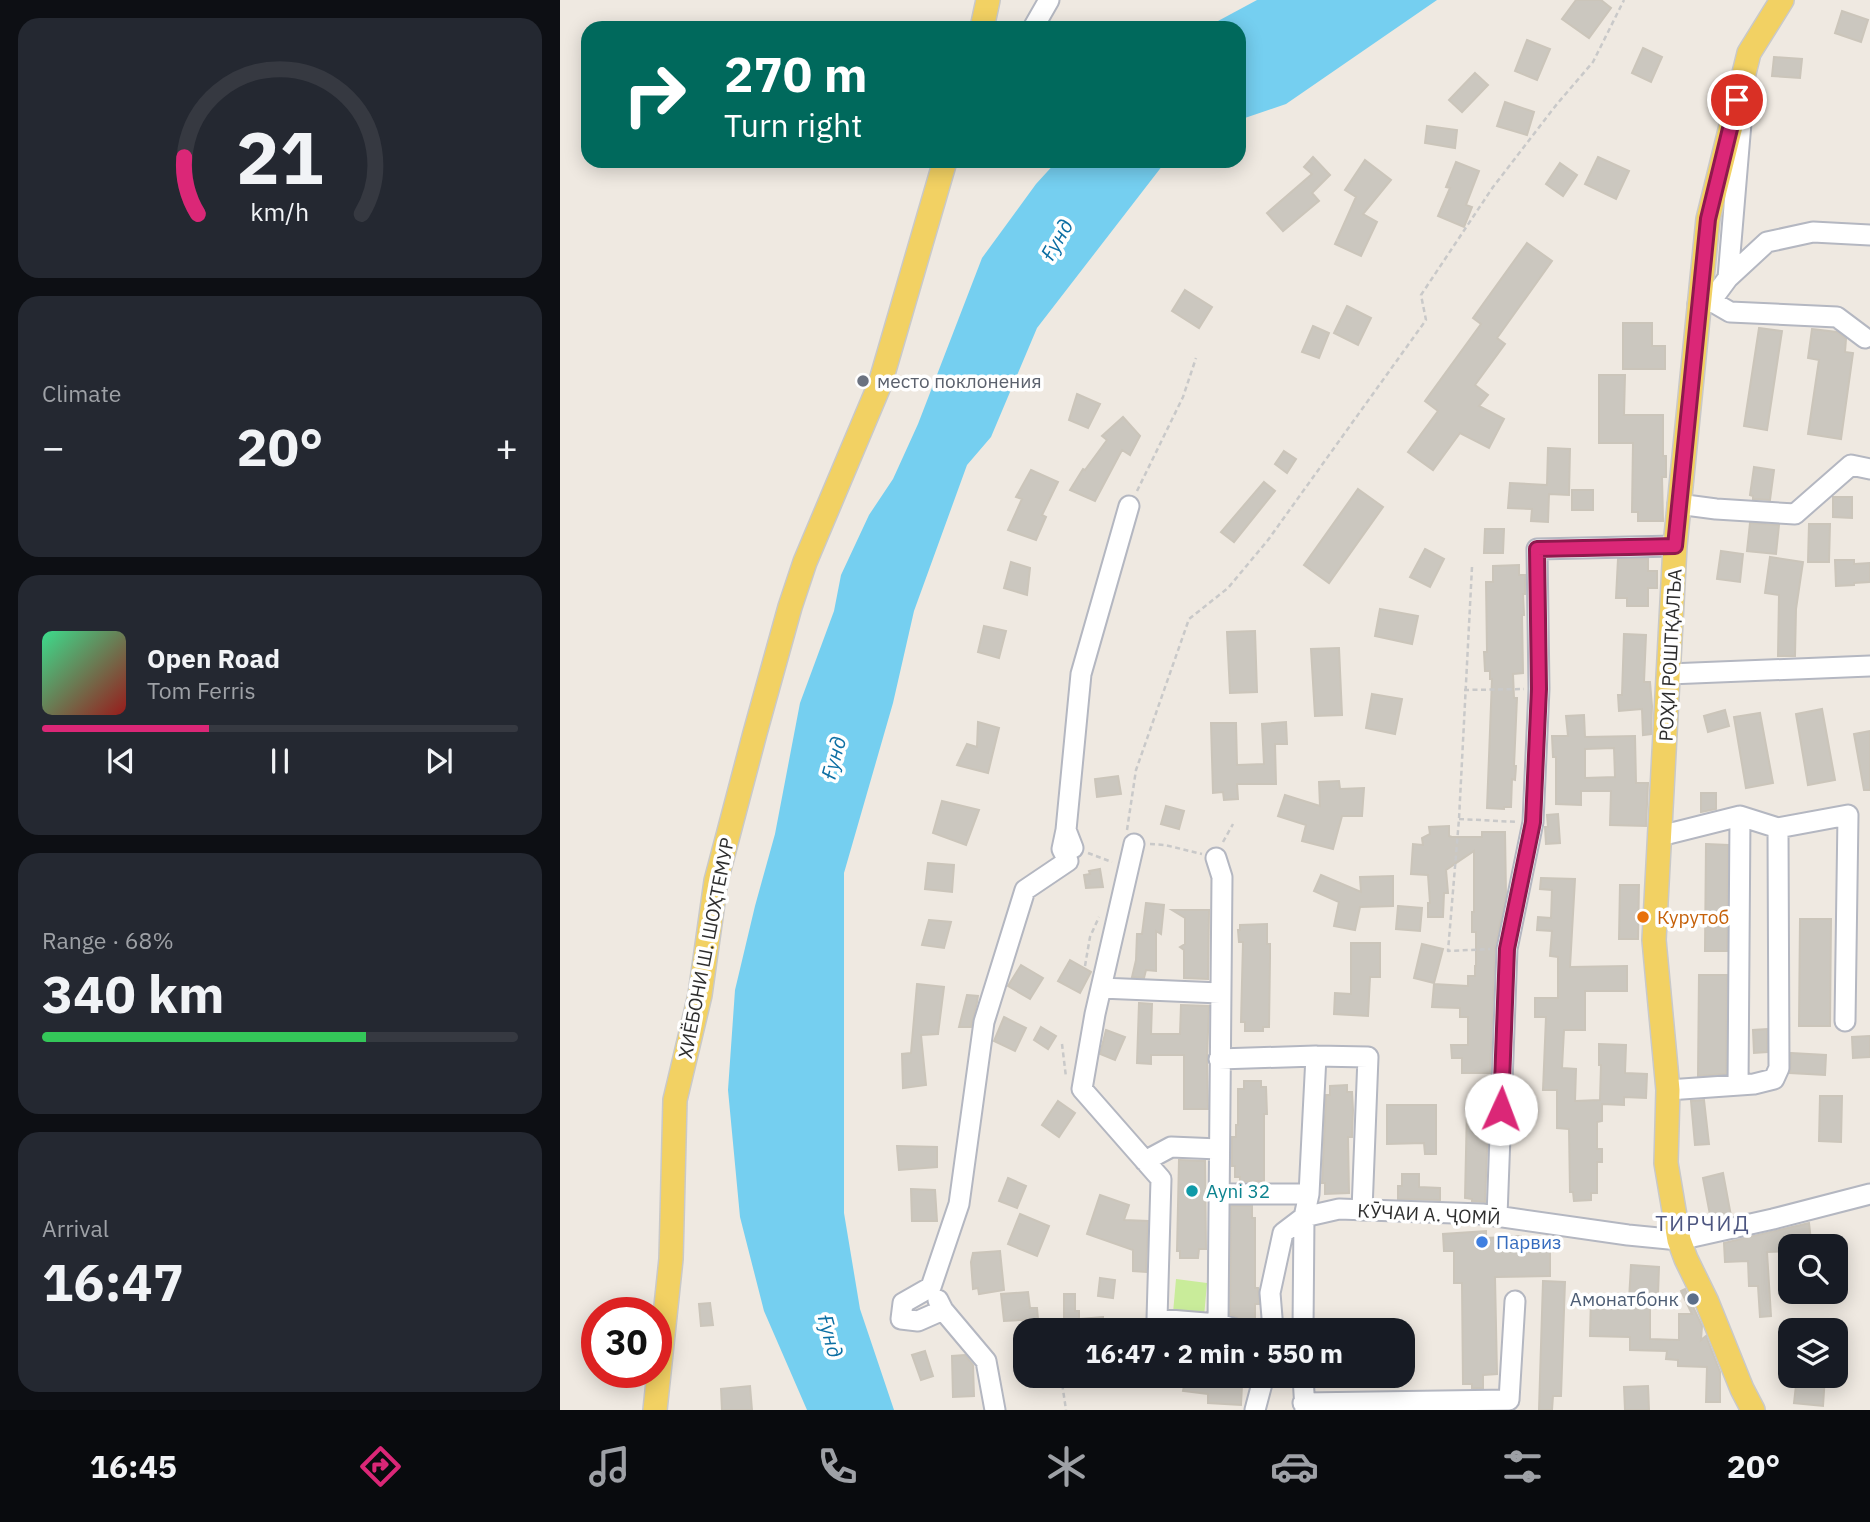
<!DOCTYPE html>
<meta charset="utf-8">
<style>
:root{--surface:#171b24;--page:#242831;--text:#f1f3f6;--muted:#9ea1a6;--line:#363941;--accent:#db2777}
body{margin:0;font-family:"IBM Plex Sans",sans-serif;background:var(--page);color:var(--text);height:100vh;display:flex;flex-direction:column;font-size:26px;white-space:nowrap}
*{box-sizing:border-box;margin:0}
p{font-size:23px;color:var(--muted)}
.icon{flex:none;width:38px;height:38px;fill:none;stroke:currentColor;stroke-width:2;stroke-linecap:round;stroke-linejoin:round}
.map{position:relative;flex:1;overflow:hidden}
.drawer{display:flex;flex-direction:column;gap:18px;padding:18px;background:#0d0f14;width:560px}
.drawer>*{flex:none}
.guide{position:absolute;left:21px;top:21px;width:665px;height:147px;border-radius:21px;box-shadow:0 4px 18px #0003;background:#00695c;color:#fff;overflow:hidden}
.controls{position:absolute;left:1218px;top:1234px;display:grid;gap:14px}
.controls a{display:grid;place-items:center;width:70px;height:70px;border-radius:14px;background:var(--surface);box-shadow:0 4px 18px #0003;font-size:35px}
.speed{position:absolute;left:21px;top:1297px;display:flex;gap:14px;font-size:35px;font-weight:700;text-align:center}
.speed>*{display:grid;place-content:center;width:91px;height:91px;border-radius:50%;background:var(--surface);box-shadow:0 4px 18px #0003;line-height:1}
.speed .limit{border:10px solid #d22;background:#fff;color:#111}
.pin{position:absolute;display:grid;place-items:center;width:60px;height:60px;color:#fff;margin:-30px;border:4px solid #fff;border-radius:50%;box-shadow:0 2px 7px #0007}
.me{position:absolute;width:77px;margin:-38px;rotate:2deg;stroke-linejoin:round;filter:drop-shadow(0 0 5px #0008)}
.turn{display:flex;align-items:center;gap:24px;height:147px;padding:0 28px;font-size:32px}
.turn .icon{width:91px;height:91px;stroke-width:2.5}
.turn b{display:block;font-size:49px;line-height:60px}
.big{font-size:52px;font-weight:700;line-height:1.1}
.drawer .card{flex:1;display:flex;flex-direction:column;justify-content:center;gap:10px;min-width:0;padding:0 24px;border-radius:21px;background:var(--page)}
.drawer .dial{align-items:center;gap:0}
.dial svg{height:182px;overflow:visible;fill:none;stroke:var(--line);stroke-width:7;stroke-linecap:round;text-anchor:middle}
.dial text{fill:var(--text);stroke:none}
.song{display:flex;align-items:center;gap:21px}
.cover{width:84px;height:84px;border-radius:10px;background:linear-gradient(135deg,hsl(150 70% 55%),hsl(0 70% 35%))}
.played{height:7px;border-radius:4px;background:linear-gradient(90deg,var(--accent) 35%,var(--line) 35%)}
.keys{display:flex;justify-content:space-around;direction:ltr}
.heat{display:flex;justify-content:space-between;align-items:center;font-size:38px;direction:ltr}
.charge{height:10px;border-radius:5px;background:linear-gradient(90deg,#34c759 68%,var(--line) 0)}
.trip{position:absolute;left:453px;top:1318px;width:402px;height:70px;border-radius:21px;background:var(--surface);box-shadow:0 4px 18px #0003;font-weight:700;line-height:70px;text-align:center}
.menu{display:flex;height:112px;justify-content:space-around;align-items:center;background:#090b0e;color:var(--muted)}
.menu .icon{width:49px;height:49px}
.menu .selected{color:var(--accent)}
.menu b{font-size:32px;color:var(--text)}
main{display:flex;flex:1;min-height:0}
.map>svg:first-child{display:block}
</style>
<main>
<section class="drawer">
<div class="card dial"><svg viewBox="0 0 100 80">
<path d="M14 69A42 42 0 1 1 86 69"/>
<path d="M14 69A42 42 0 0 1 8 44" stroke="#db2777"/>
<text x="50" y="56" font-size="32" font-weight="700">21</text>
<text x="50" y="72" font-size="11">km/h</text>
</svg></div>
<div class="card"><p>Climate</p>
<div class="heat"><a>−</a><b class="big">20°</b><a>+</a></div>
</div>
<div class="card">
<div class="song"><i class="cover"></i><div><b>Open Road</b><p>Tom Ferris</p></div></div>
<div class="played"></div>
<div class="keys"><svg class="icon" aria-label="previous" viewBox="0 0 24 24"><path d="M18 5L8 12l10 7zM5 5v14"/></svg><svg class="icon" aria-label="pause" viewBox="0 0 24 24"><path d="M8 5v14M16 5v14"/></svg><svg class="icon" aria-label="next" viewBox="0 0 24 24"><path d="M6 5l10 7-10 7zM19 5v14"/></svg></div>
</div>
<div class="card"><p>Range · 68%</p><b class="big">340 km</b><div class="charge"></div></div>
<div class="card"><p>Arrival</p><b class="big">16:47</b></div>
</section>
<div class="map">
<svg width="1310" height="1410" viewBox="0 0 1310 1410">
<rect width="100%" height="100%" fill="#efe9e1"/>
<path fill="#c9ec9a" d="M616,1279L647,1283L644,1317L613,1313Z"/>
<path fill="#75cff0" d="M697,0H877L726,104L679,120V28H645Z
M497,161H606L477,328L431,437L407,465L354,611L333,703L284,873V1213L300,1309L334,1410H247L204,1311L180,1217L168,1090L175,990L195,906L215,834L240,703L274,611L281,575L309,515L333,479L358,424L422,258L476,184Z"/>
<path fill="#cbc7bf" stroke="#cbc5ba" stroke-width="2" fill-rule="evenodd" d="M1016,0H1041L1051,8L1029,38L1002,19Z
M1282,11L1308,20L1301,42L1275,33Z
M967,40L990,49L977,80L955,71Z
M1083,48L1102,57L1091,82L1072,73Z
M1214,57L1242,59L1240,78L1212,76Z
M915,73L928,85L902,112L889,100Z
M945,102L974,112L967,135L937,126Z
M867,126L897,130L895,148L865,143Z
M753,157L770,175L752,193L759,201L723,231L707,213L752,174L744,167Z
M1038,157L1069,171L1056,199L1025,184Z
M805,160L831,180L803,214L817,222L801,256L775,244L796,197L785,190Z
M896,162L919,171L906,205L912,207L904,227L878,216L890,188L886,187Z
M1000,163L1017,175L1003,196L986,184Z
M967,243L992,261L937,338L945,344L915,385L928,395L919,406L944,419L929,448L900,433L873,470L848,452L878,411L865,401L921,324L913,318Z
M625,290L652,307L639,328L612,311Z
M787,306L811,318L798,345L774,333Z
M1063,323H1092V346H1105V369H1063Z
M753,326L769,333L759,358L742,352Z
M1199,328L1222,331L1207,430L1184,426Z
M1252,329L1277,332L1286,339L1285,352L1293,353L1281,439L1248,434L1259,360L1248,358Z
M1039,375H1065L1064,415H1103V456H1106V477H1102L1103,521H1078V512H1072L1073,443H1039Z
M517,394L540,404L528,428L509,420Z
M563,417L580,436L570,455L562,450L535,501L510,490L523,469L525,470L547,440L542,436Z
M988,448L1010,449L1009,495L989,494L988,522L971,521L972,509L948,508L950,483L987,485Z
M724,451L736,459L727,473L715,464Z
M1194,467L1214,470L1210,500L1193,499V496L1190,495Z
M471,470L498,482L482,515L486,517L476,540L448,530L462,499L456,497Z
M704,482L715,491L674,542L661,532Z
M798,489L823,507L769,583L744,565Z
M1012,490H1033V510H1012Z
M1273,497H1292V518L1273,517Z
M1190,523L1219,525L1216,554L1187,551Z
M1249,524H1270L1269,562H1248Z
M925,529H944L943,553H924Z
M865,549L884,559L870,587L850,577Z
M1161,551L1183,554L1180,582L1157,579Z
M1210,557L1243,562L1236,609L1235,656H1218L1219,595L1205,593Z
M1058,559H1088V571H1097V588H1088V606H1067V598H1056Z
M1275,560H1294V564L1310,563V582L1294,583V585L1276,586Z
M451,562L470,568L467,595L444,588Z
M959,565V575H965V594H963L964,615H962L963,673L953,674L954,698H957L954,766H956L955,780L952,779L951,807H944V809L927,808L932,679H930V671H925L924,652H927L926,582H933V566Z
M820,609L858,616L852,644L815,636Z
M424,626L446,631L439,658L418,652Z
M695,631L697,692L670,693L667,632Z
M1064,634L1086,635L1084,682H1090L1092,706L1091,734L1083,735L1082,709L1059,711L1058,695H1062Z
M779,648L782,715L755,716L751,649Z
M812,694L842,699L835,734L806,728Z
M1262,709L1275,780L1248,785L1236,714Z
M1165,710L1169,726L1148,732L1144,716Z
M1200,713L1213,783L1186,788L1174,717Z
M1024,715L1025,737L1075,736L1076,783H1088L1086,826L1050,825L1051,791H1021V805L996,804V757H993L992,736H1008L1006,716ZM1054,748L1055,777L1025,778V749Z
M418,722L439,728L428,773L397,765L407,744L417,747Z
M726,722L727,744H715L716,784H677L678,799L664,800L663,792L653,793L651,723H676L677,765L704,764L702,724Z
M1310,731V790H1304L1294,734Z
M558,776L561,794L537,797L535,779Z
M779,781L780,789L804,788L802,816H782L773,849L742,841L746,825L718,816L725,795L760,806L759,782Z
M1141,793H1156V809L1141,812Z
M382,801L419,810L406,845L373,833Z
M606,806L624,811L619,829L601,824Z
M998,814L1000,843L986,844L985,827H988L987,815Z
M889,826V836L892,837H922V832H945L946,895L935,948L930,1073H902V1058H892L891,1045H908V1017H900V1008L872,1007L874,984L908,986V976H915V966H916V932H912V912H914V851L886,870L888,893H884L883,917H868V903H870L868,875L851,874L853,844L863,845L862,838L870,834L869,827Z
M1146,844L1168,845L1167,951H1145Z
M368,863L394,865L392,892L365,889Z
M540,869L543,887L526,888L524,875L530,874L529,871Z
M761,875L801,892L800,877L833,876V906L800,907L795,930L774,926L779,902L754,891Z
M981,878L1015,879L1010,967L1067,966V991H1025V1030H1004L1002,1068L1016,1069L1015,1101L1040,1100L1041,1065H1039V1044L1066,1045L1065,1073L1087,1074L1086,1098L1064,1097V1105L1042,1104V1121L1037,1122V1149H1042V1162H1037V1193H1031V1200L1014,1201L1013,1192H1010L1009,1129L997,1128V1090H983L986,1017H975V998H998V957L990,956L992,931L977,930L978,917L991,918L992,890L980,889Z
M1060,885H1079L1078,939H1059Z
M586,903L604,905L601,934L596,931V971L586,970L584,978L572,977L576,960L577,934H582Z
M838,906L862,908L860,931L836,929Z
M612,910H649L648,979L624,978V950L620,947L625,944V918Z
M1240,919H1271L1270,1026H1239Z
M369,920L391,922L384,948L362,945Z
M707,924V944H710V957L709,1027H703V1031H685V1022H681L683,942H679L678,930H680V925Z
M791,943H820V977H810L808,1016L774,1014L775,993L791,994Z
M862,944L883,949L874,983L854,978Z
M510,960L531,972L520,993L498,981Z
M461,965L483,978L470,999L448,986Z
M1139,975H1167L1166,1074L1138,1076Z
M357,984L384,987L378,1034L361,1035L366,1085L343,1088L342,1054L351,1053Z
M407,995L418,996L417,1002L411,1027H399Z
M579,1003L592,1004L591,1034H620L621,1005L649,1006L647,1059L648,1109H624V1055H591V1064L577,1063Z
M444,1017L466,1028L455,1051L434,1041Z
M481,1027L496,1036L488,1049L474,1040Z
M1207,1029V1052L1194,1053L1193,1030Z
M546,1030L565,1037L555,1060L540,1054Z
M1310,1036V1057L1293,1058L1292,1037Z
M1231,1053L1266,1055L1265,1075L1230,1073Z
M684,1081H701V1087H706L707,1114H704V1181L680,1182V1177H675V1166H672V1137H676V1125H678V1089H684Z
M787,1085V1092H792L793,1110L792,1137H788L789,1193L765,1194V1183H762L766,1095H770V1086Z
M1260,1096H1282L1281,1142L1259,1141Z
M1144,1100L1149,1144L1135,1145L1131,1101Z
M498,1101L515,1113L499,1137L482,1125Z
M916,1101H929L925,1202L912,1201V1199L905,1198L907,1107H916Z
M827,1105H876V1154H865L864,1143L827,1144Z
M337,1146L377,1147V1167L339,1170Z
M619,1160L645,1161L646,1249H639L638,1258H620V1251H617Z
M1163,1173L1171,1216L1151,1220L1143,1178Z
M842,1174H859V1187L880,1188V1200L838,1199V1186H842Z
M448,1178L466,1186L457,1208L439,1201Z
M351,1189L375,1190L377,1221H352Z
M540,1195L569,1205L564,1220L588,1221L586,1272L573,1271V1250L527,1234Z
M671,1206H692V1218H695V1288H698L699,1304H695V1323H689L683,1319L670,1315Z
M460,1214L489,1226L477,1256L448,1244Z
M1249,1223L1251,1241L1228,1244L1229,1251L1207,1252L1211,1316L1200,1317L1198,1286H1189L1188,1261L1165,1262L1164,1243Z
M926,1231V1238L961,1236L962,1251L990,1250V1276L935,1277L937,1374L923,1375V1388H912V1384H903L902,1283H894V1251H884L883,1234Z
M440,1251L444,1290L419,1294L418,1288L413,1289L411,1262L413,1253Z
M1071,1265L1099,1267L1098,1295L1090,1294V1339L1119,1340V1314H1132L1121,1291L1125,1289L1142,1326L1141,1340L1146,1336L1160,1372V1402H1146L1147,1367L1118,1366V1360L1106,1359L1107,1351L1070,1350V1337L1030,1336L1031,1299L1069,1300Z
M540,1278L555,1280L553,1298L538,1296Z
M983,1281L1005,1282L1001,1396H993L992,1410H979Z
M468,1292L470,1308H477L478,1319L444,1321L441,1294Z
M504,1294H515V1311H519V1319L543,1317L544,1330H491V1322L504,1321Z
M150,1303L153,1325L141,1326L139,1304Z
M365,1351L373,1376L361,1380L352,1355Z
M405,1355L413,1365L414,1396L393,1397L392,1356Z
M626,1376H677L676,1384L682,1385L681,1405L648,1403V1394L623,1391Z
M1237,1376H1265L1263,1406L1234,1403Z
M190,1386L192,1410H162L161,1389Z
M1088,1386L1089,1410H1065L1064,1387Z"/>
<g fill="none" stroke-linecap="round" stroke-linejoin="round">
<defs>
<path id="minor" d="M473,28L489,0
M1168,278L1182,111
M1151,301L1170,312L1277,317L1305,338
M1138,304L1151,301L1168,278L1207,242L1253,232L1310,235
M1118,504L1156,509L1235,514L1291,465L1310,469
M1109,674L1310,666
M506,830L521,674L569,506
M1100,836L1180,816L1218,828L1288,815L1285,1021
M574,844L535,1014L522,1089L601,1179L597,1319L658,1324L679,1330
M656,858L662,877L658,1324
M541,988L660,993
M659,1059L756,1056L808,1057L802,1210
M1178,1085L1180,816
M1108,1090L1194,1084L1214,1079L1219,1068L1218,828
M585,1161L611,1147L659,1149
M658,1194H749
M937,1216L947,949L973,822L979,689L977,549L1115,546
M378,1300L383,1310L426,1361L435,1410
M383,1310L358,1321L341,1319L343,1303L371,1287L399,1204L424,1022L465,890L508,861L502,849L506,830L513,848
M713,1330L710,1293L723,1233L744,1217L779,1209L922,1214L1068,1235L1119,1240L1213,1219L1310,1194
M743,1330L744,1217L749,1194L756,1056
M743,1376L745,1410
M743,1403L949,1400L955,1301
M695,1410L704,1376"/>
<path id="major" d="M422,28L428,0
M95,1410L111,1259L115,1100L140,995L156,881L195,733L230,607L245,562L320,384L385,161
M1193,1410L1182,1389L1147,1302L1126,1259L1119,1240L1106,1163L1108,1090L1094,940L1115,546L1148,219L1189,53L1222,0"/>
</defs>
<use href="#minor" stroke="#b4b7c1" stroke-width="23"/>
<use href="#major" stroke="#c9c9c9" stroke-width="26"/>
<path stroke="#c9c9c9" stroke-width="2.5" stroke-dasharray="5 3.5" stroke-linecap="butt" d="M577,491L623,397L636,358
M912,567L899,819L888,951L930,949
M904,690L964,689
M899,819L958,822
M567,830L576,770L629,619L668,588L708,540L866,320L861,295L933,187L997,104L1033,62L1064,0
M663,842L673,824
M590,844L605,845L642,854
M528,853L552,862
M525,966L530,937L539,917
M502,1044L506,1077
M501,1376L506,1410"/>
<use href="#minor" stroke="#fff" stroke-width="19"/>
<use href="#major" stroke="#f2d163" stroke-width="23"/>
</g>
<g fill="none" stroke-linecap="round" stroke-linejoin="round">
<defs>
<path id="route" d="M941,1109L947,949L973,822L979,689L977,549L1115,546L1148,219L1177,100"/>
</defs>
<use href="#route" stroke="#8e194d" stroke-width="18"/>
<use href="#route" stroke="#db2777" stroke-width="12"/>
</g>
<circle fill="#6b7280" stroke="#fff" stroke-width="2.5" cx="303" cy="381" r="7"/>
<circle fill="#e8710a" stroke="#fff" stroke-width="2.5" cx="1083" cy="917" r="7"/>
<circle fill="#0f9aa8" stroke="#fff" stroke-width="2.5" cx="632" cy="1191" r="7"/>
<circle fill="#3f7fe0" stroke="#fff" stroke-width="2.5" cx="922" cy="1242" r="7"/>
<circle fill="#5c6f8a" stroke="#fff" stroke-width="2.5" cx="1133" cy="1299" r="7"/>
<g text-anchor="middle" stroke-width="7" stroke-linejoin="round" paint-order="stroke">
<g font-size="19" fill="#5b616d" stroke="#fff" text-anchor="start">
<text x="317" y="388">место поклонения</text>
</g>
<g font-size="19" fill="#2e2e2e" stroke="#fff">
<text transform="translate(1110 655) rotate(-87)" y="7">РОҲИ РОШТҚАЛЪА</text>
<text transform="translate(146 948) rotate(-79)" y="7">ХИЁБОНИ Ш. ШОҲТЕМУР</text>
<text transform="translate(869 1214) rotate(3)" y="7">КӮЧАИ А. ҶОМӢ</text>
</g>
<g font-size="19" fill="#c56008" stroke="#fff" text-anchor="start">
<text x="1097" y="924">Курутоб</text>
</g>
<g font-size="19" fill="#0d838f" stroke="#fff" text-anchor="start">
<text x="646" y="1198">Ayni 32</text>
</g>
<g font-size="19" fill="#366cbe" stroke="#fff" text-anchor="start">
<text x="936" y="1249">Парвиз</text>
</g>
<g font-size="19" fill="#4e5e75" stroke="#fff" text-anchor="end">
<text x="1119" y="1306">Амонатбонк</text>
</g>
<g font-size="21" font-style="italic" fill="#0d6fa3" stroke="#fff">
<text transform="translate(497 240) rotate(-60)" y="7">Ғунд</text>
<text transform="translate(274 758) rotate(-75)" y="7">Ғунд</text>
<text transform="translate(270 1336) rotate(75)" y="7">Ғунд</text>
</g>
<g font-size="21" letter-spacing="2" fill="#4d5680" stroke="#fff">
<text x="1143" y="1231">ТИРЧИД</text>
</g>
</g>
</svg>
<div class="controls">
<a><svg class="icon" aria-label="search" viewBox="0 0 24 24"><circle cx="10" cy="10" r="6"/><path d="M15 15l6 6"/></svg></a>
<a><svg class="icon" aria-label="layers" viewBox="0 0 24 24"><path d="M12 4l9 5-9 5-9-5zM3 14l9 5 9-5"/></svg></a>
</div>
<div class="speed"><div class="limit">30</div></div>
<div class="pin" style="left:1177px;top:100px;background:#d93025"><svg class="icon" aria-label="arrive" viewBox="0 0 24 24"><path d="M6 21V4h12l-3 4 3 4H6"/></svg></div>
<svg class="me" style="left:941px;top:1109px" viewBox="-20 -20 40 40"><circle r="19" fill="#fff"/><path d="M0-13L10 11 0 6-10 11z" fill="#db2777"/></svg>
<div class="trip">16:47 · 2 min · 550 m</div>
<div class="guide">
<div class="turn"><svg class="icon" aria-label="right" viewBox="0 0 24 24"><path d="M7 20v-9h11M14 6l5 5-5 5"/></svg><div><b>270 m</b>Turn right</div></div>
</div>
</div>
</main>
<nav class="menu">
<b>16:45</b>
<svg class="icon selected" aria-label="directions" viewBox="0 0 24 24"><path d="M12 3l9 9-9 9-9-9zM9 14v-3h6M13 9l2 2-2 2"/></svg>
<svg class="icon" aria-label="music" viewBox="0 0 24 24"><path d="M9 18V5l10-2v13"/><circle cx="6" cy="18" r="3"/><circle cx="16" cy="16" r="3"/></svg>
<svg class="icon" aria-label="phone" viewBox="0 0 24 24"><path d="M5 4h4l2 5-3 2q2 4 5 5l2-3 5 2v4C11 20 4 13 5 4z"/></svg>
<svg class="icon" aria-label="climate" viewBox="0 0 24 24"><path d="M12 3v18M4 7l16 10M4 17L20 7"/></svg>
<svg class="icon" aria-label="car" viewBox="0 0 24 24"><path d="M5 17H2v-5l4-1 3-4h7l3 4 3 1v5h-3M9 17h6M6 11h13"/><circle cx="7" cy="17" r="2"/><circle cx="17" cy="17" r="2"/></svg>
<svg class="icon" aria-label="filters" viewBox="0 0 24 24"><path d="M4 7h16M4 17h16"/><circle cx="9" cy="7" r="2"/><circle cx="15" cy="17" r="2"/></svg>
<b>20°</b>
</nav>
